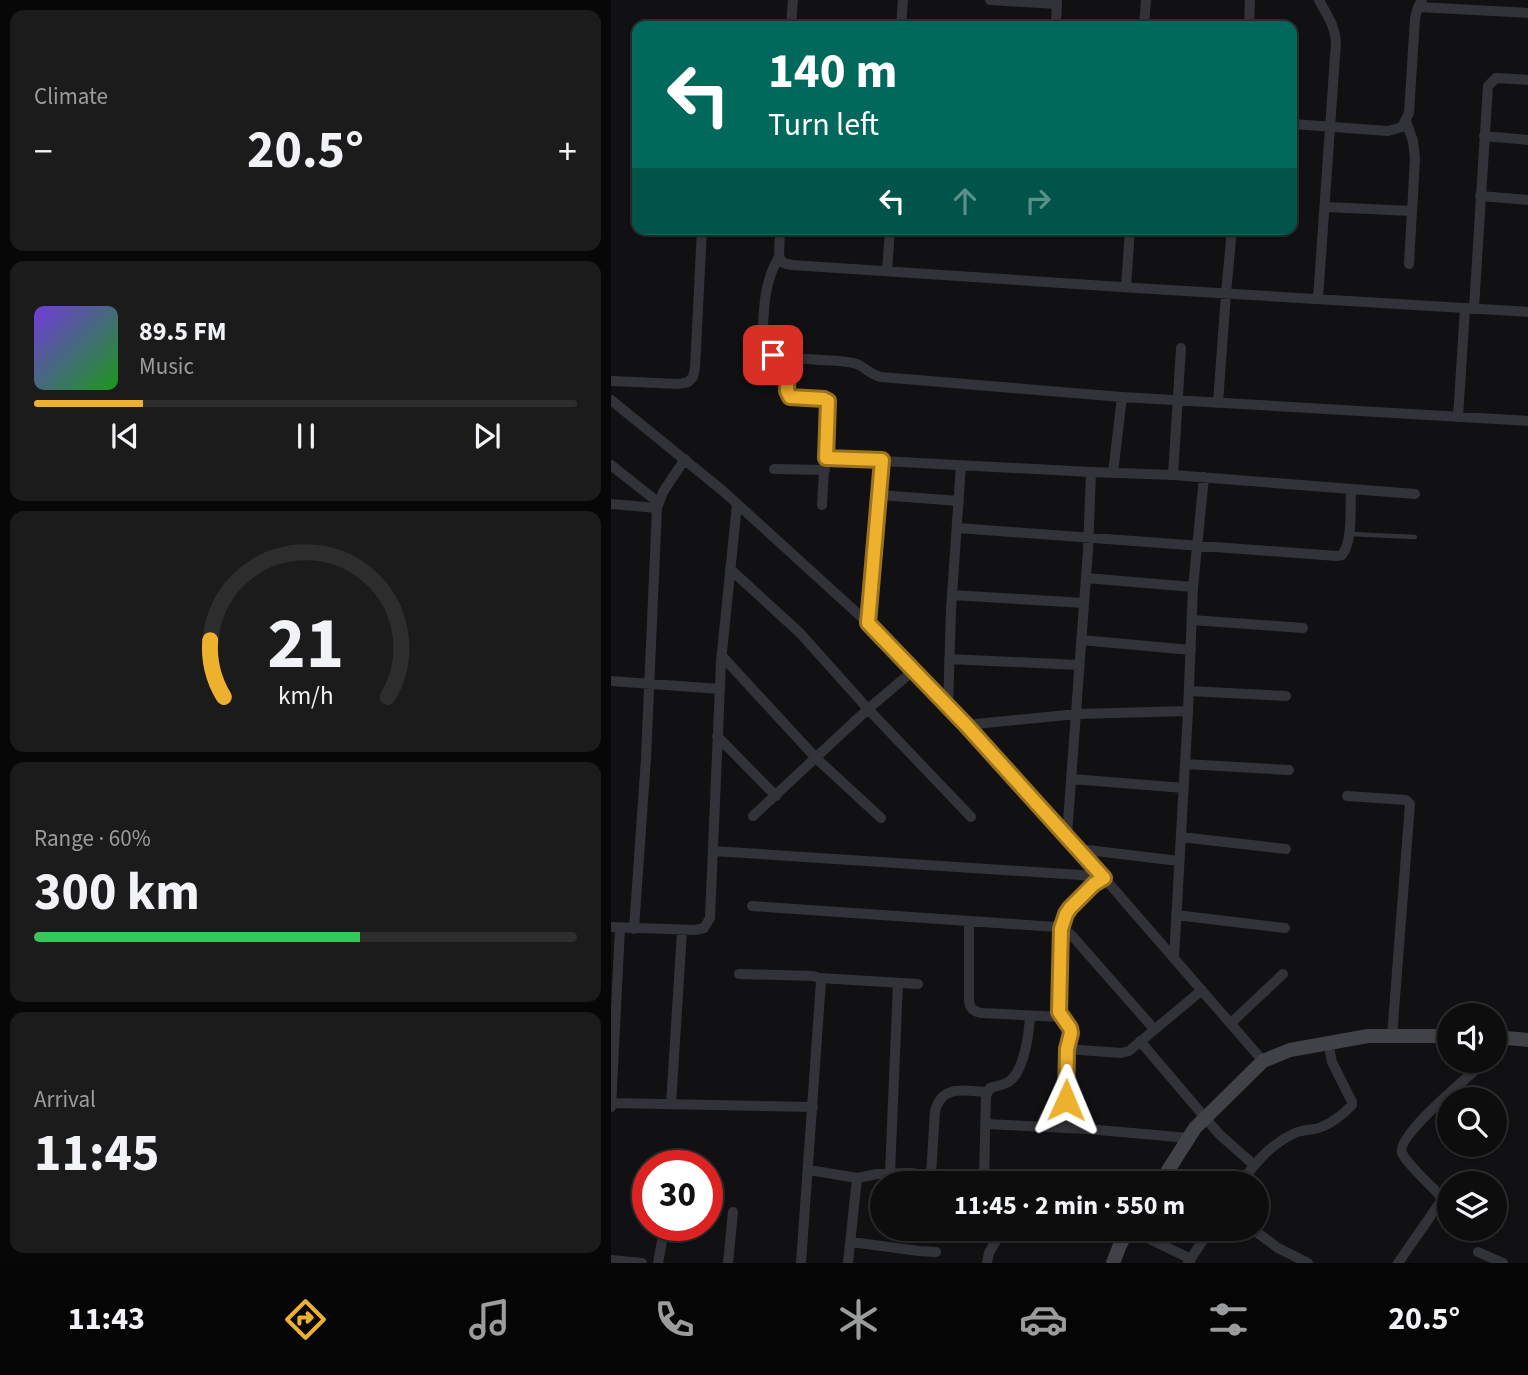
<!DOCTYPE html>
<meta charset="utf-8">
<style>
:root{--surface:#0d0d0e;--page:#1b1b1c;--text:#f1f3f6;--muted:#9a9c9e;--line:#2d2d2e;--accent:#eeb12e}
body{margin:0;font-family:"Source Sans 3",sans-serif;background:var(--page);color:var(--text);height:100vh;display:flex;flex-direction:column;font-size:26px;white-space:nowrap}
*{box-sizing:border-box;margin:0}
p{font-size:23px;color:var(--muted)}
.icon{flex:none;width:38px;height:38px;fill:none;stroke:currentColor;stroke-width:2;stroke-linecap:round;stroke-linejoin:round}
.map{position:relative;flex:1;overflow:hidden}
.drawer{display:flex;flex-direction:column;gap:10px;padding:10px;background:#070708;width:611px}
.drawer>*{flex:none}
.hud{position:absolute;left:21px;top:21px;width:665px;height:214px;border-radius:14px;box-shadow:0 2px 5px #0004,0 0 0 2px var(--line);background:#00695c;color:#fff;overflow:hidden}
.buttons{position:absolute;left:826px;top:1003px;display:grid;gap:14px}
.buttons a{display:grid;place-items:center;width:70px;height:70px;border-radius:50%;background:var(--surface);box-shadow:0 2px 5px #0004,0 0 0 2px var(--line);font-size:35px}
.speed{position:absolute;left:21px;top:1150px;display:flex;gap:14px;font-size:35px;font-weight:700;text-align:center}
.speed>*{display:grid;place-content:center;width:91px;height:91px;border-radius:50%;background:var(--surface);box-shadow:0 2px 5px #0004,0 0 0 2px var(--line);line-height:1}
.speed .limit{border:10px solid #d22;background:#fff;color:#111}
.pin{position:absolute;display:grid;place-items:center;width:60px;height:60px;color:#fff;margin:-30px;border-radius:14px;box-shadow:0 4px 10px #0006}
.me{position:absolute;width:77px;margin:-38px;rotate:1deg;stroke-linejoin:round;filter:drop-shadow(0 0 5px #0008)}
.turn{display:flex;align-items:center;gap:24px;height:147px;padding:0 21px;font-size:32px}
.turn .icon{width:91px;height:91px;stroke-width:2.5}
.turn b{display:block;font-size:49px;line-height:60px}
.lanes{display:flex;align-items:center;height:66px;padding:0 21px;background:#0003;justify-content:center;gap:35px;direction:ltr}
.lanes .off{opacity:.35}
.big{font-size:52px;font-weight:700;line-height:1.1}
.drawer .widget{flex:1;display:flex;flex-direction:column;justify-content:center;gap:10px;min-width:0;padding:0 24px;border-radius:14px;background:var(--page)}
.drawer .dial{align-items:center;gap:0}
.dial svg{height:182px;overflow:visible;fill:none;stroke:var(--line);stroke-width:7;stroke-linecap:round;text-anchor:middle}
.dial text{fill:var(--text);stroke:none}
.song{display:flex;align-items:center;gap:21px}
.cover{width:84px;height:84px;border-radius:10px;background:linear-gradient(135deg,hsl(260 70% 55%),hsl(120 70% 35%))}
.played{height:7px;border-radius:4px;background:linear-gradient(90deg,var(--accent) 20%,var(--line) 20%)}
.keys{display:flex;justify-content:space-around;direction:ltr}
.heat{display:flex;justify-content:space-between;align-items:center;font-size:38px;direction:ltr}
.charge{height:10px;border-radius:5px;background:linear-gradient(90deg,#34c759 60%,var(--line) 0)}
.trip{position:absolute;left:259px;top:1171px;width:399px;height:70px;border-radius:35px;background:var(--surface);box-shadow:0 2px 5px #0004,0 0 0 2px var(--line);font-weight:700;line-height:70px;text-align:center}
.dock{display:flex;height:112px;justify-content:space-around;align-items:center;background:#050506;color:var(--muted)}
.dock .icon{width:49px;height:49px}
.dock .selected{color:var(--accent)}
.dock b{font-size:32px;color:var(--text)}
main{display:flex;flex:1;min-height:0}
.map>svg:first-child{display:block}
</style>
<main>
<section class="drawer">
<div class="widget"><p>Climate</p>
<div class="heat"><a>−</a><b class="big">20.5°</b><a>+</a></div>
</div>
<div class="widget">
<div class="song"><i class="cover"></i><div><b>89.5 FM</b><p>Music</p></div></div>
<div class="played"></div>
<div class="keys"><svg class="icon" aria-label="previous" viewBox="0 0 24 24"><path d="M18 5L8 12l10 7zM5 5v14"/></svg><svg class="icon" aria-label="pause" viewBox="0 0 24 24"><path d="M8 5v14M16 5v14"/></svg><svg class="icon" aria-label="next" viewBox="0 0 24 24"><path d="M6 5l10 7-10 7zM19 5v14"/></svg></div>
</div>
<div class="widget dial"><svg viewBox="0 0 100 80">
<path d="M14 69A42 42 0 1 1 86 69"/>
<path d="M14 69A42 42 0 0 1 8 44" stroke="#eeb12e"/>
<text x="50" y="56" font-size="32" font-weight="700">21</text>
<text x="50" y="72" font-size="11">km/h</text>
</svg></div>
<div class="widget"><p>Range · 60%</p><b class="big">300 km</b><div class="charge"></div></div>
<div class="widget"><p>Arrival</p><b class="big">11:45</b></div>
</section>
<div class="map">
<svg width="918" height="1263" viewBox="0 0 918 1263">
<rect width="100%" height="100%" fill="#111113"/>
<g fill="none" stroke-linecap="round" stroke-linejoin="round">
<path stroke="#323338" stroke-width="4.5" d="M739,534L804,537"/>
<path stroke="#323338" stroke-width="10" d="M379,0L446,4
M807,7L918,13
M180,26L182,0
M290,26L292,0
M445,26L446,1
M533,26L535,0
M638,26L639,0
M795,121L802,141L804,159L798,264
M681,124L777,131L791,127L798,113L804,18L807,7L811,0
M873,136L918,140
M869,196L918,200
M714,207L801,211
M169,229L168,257L172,263L181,265L525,288L918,312
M168,257C151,285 153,315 151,347C158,359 183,358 197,359C212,361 231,359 246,364C255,368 260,375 270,377L511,397L918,421
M276,271L279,229
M515,287L519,229
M707,299L725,42C724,25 715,14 708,0
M863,308L877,86L885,78L918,80
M177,358L176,391L179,397L215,399L217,403L211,505
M0,381L68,384L77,382L82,377L84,368L91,229
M0,400L112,491L257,623L303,670L462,842L652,1061
M607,403L615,293L621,229
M847,417L854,308
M215,458L480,472L562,475L804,494
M0,465L48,503
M163,469L214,470
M502,473L511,397
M562,475L570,348
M269,495L348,501
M0,504L46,508
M347,528L726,556L731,555C742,541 739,508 740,490
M119,569L189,633L257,709L360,817
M475,578L582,587
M341,595L473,603
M581,620L692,628
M257,623L271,460
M470,640L580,650
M111,656L205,758L270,818
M338,659L468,665
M0,681L109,689
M578,691L675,696
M337,707L340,610L350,465
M355,725L466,714L577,711
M106,736L165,796
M574,764L678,770
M461,779L573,788
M736,796L795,800L799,804L781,1036
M142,816L257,709L303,670
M456,835L477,550L480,472
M570,837L675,849
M468,849L568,861
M102,851L470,875L476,876L487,882
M141,906L445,927L458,933L463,938L543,1029
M565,915L674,928
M358,922V1002C360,1010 363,1011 370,1013L450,1017
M0,927L84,930L93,928L99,918L110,662L126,504
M23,929L35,758L46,508L52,492L74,459
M563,958L577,711L582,587L593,477
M128,974L202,976L209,978L210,981L190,1263
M209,978L307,984
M620,1023L672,974
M529,1041L608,1134L643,1165
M456,1049L510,1053L518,1051L591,990
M0,1103L202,1107
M60,1104L71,931
M0,1107L9,928
M375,1124L476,1129L578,1138
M455,1128L456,1049L460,1033L459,1028L448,1012L450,929L455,913L459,908L483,884L489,880
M57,1166V1157
M198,1170L246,1178L266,1174L300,1173L346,1180L373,1178L404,1183
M279,1173L287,983
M320,1175L324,1111C331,1084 354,1091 376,1092
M373,1178L375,1096L379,1088C386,1086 395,1085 400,1080C414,1067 418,1033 419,1016
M630,1183C644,1163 659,1145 682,1134C689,1130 696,1130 704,1129C717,1126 732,1115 741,1105V1102L721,1062L717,1042
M640,1228L667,1248L697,1263
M518,1229L580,1259
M240,1242L308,1251L325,1252
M867,1252L892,1263
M0,1260L31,1263
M47,1263L54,1225
M117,1263L122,1212
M237,1263L246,1178
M376,1263L378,1253L392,1228
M577,1263L600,1228
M787,1263L830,1201L828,1194C819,1185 796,1164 791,1153C785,1136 856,1078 870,1065L872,1060"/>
<path stroke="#404248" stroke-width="14" d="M884,1037L918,1040
M549,1183L584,1128L652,1061L679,1050L757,1036H838
M502,1263L509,1245L518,1228"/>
</g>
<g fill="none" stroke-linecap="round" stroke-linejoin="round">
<defs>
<path id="route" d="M162,355L177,358L176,391L179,397L213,399L217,401L215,458L271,460L257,623L355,725L493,878L483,884L459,908L455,914L450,929L448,1012L459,1028L460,1033L456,1049L455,1100"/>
</defs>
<use href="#route" stroke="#9b731e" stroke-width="18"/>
<use href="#route" stroke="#eeb12e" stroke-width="12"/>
</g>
</svg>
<div class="buttons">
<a><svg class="icon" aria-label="sound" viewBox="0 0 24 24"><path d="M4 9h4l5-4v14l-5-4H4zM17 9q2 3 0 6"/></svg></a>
<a><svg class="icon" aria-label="search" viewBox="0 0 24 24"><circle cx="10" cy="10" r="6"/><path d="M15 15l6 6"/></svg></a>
<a><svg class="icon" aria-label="layers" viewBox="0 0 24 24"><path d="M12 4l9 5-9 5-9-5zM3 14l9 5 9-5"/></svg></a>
</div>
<div class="speed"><div class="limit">30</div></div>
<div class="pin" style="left:162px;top:355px;background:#d93025"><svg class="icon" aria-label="arrive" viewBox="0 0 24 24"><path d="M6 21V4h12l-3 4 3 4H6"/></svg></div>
<svg class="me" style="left:455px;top:1100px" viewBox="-20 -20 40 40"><path d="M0-17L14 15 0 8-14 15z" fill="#eeb12e" stroke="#fff" stroke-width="4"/></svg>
<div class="trip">11:45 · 2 min · 550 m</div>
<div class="hud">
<div class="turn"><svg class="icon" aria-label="left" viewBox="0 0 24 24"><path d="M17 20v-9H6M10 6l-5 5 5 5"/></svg><div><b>140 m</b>Turn left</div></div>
<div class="lanes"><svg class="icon" aria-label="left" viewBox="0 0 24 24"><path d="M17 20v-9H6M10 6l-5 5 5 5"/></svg><svg class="icon off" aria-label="ahead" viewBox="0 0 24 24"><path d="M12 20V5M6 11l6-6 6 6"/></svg><svg class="icon off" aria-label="right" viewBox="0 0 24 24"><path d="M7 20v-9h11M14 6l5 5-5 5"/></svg></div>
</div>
</div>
</main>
<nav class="dock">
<b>11:43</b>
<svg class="icon selected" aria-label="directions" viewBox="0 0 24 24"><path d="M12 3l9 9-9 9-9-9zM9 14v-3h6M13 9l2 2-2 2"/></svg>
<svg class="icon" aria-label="music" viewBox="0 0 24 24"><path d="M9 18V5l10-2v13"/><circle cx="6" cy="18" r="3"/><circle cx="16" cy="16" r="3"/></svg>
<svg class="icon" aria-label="phone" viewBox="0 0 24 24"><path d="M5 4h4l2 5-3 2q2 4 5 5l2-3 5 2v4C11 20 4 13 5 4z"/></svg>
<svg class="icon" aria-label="climate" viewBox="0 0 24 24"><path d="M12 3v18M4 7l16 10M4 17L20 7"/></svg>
<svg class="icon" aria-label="car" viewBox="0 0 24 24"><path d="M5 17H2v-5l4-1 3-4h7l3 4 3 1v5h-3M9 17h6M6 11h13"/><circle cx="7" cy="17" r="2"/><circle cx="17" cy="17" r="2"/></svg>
<svg class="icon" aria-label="filters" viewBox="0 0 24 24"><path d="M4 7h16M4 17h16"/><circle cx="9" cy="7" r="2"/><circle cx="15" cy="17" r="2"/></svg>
<b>20.5°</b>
</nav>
